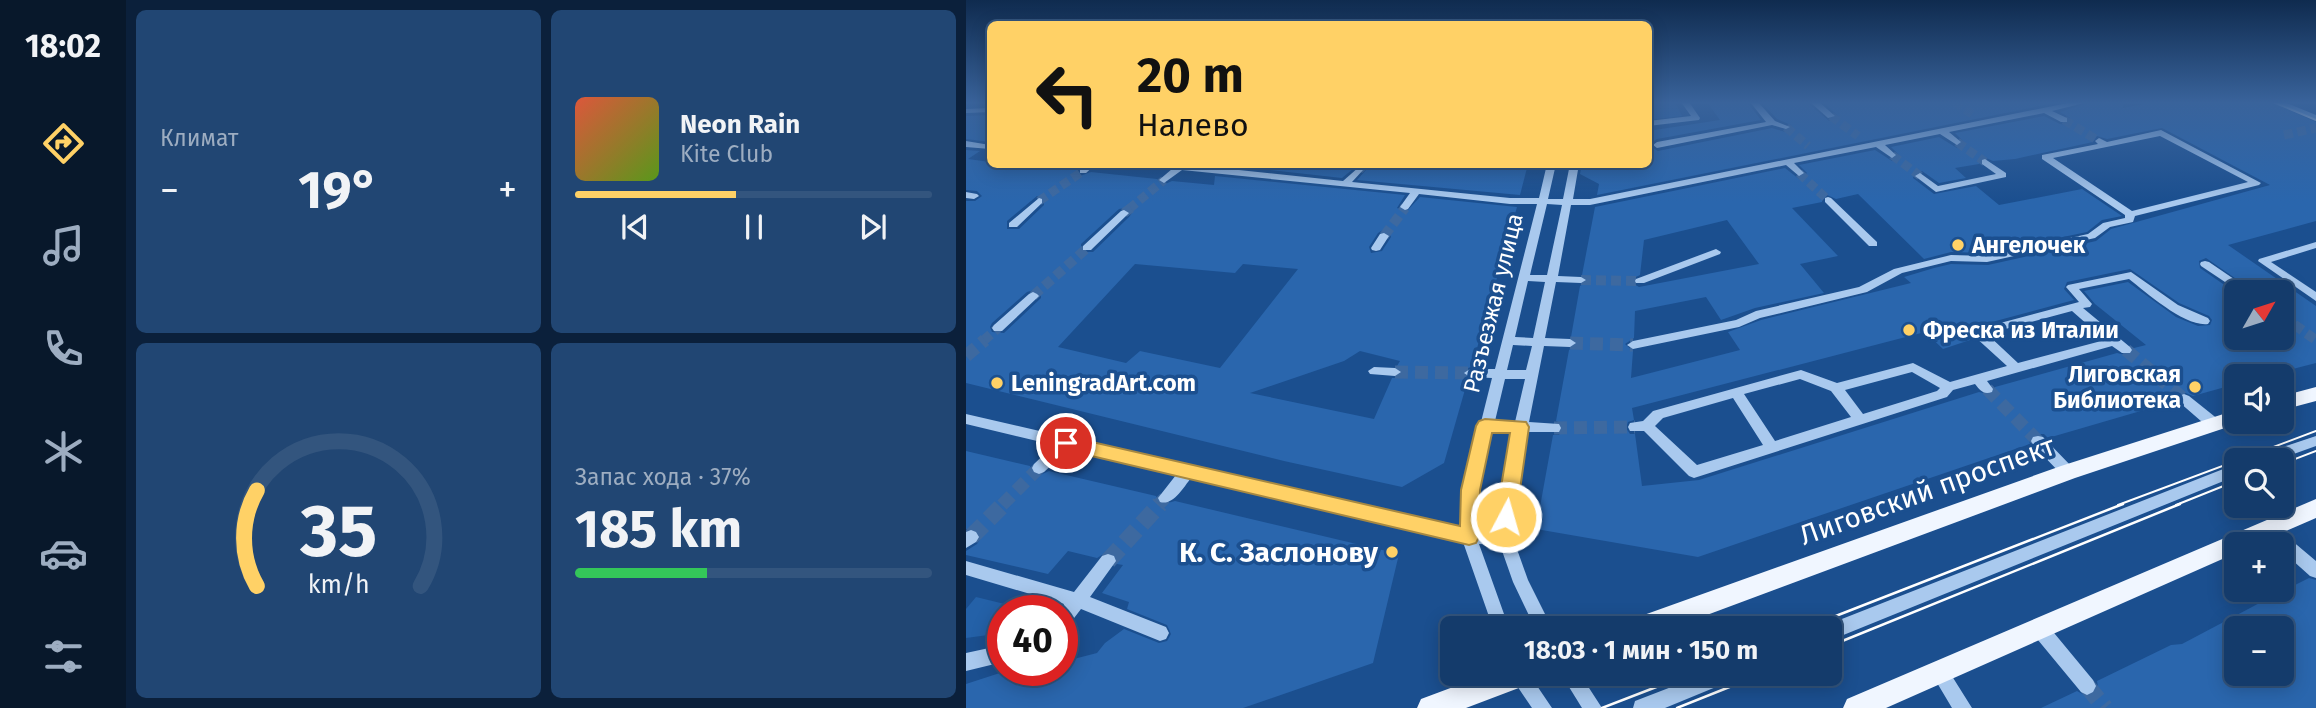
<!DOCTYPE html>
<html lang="ru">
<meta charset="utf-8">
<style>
:root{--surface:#143b6b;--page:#214673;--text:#f1f3f6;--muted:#9dadc1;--line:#33557e;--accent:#ffd166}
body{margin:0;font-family:"Fira Sans",sans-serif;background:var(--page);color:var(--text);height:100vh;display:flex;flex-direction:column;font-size:26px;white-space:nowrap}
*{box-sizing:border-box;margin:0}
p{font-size:23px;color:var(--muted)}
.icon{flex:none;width:38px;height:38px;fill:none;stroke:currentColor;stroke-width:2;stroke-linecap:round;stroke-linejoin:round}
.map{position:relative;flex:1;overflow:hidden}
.sheet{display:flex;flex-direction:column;gap:10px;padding:10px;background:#0b203b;width:840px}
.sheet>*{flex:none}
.top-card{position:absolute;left:21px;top:21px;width:665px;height:147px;border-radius:10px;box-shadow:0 4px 18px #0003,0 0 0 2px var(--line);background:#ffd166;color:#111;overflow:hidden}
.needle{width:46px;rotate:51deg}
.controls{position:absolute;left:1258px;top:280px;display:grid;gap:14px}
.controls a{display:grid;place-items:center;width:70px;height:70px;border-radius:10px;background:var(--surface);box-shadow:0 4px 18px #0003,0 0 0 2px var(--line);font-size:35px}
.speed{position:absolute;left:21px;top:595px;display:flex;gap:14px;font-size:35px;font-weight:700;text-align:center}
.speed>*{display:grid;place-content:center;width:91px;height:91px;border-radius:50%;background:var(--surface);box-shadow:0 4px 18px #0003,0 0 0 2px var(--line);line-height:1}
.speed .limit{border:10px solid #d22;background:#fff;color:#111}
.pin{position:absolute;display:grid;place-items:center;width:60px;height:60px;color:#fff;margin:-30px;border:4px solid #fff;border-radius:50%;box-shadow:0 2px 7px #0007}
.me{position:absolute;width:77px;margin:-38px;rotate:6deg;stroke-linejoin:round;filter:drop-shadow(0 0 5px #0008)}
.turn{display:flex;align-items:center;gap:24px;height:147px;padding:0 35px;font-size:32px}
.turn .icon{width:91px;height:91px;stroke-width:2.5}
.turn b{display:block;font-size:49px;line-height:60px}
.big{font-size:52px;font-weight:700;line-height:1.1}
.sheet .widget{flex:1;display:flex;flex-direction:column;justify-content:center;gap:10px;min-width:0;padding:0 24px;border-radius:10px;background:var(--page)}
.sheet .dial{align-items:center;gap:0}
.dial svg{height:182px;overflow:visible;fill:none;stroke:var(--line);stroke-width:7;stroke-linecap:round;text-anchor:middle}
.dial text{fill:var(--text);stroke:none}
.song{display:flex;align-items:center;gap:21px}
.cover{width:84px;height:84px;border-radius:10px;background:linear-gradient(135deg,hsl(10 70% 55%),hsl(90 70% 35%))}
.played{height:7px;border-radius:4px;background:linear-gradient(90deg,var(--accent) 45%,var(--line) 45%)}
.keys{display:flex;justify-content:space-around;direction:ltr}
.heat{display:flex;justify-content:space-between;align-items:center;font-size:38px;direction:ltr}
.charge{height:10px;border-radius:5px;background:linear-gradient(90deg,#34c759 37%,var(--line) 0)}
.sheet .tiles{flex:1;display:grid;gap:10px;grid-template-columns:repeat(2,1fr)}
.trip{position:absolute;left:474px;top:616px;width:402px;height:70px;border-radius:10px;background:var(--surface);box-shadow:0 4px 18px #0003,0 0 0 2px var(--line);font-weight:700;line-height:70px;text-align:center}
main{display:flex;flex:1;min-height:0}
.menu{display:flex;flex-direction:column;width:126px;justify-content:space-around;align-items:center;background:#08182b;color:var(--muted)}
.menu .icon{width:49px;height:49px}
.menu .current{color:var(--accent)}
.menu b{font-size:32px;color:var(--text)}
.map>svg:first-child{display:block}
</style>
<main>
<nav class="menu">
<b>18:02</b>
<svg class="icon current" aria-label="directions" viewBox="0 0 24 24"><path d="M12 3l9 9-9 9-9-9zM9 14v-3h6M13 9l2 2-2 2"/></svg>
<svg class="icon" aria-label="music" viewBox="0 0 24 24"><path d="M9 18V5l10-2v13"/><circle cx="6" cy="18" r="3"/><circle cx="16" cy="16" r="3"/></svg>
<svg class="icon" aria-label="phone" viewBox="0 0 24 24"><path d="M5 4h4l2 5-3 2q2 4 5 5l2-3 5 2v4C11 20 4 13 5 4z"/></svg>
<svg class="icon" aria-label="climate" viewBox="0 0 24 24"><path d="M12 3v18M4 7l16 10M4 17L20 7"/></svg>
<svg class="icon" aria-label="car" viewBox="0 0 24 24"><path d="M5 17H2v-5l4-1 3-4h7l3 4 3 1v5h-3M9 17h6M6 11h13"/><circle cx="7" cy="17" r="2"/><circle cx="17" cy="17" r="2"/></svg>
<svg class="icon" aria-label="filters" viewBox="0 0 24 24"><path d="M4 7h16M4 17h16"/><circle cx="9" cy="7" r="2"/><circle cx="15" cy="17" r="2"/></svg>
</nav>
<section class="sheet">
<div class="tiles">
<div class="widget"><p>Климат</p>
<div class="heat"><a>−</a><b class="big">19°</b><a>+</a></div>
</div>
<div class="widget">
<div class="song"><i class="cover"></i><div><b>Neon Rain</b><p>Kite Club</p></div></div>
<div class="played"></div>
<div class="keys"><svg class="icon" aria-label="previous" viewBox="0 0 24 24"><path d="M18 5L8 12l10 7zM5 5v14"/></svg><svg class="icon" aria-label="pause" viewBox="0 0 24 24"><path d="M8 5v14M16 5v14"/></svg><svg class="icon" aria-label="next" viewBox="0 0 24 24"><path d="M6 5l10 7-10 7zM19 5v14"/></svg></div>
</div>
<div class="widget dial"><svg viewBox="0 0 100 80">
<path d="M14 69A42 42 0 1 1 86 69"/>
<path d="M14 69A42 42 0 0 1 14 27" stroke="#ffd166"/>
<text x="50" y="56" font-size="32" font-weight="700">35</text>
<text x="50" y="72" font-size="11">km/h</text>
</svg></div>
<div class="widget"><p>Запас хода · 37%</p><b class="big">185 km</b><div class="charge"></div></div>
</div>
</section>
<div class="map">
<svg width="1350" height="708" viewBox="0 0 1350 708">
<rect width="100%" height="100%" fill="#1b4f8f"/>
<path fill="#2461a8" d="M682,102H709L716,116L683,120Z
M10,597L67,611H37V633L0,638V609Z"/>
<path fill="#2a66ad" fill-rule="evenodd" d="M741,102H781L795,120L691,139L685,143V147L692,151L806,128L819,132L826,128L825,125L811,119L795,102H841L863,121L872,116L857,102H1094L631,195L633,184L614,174L616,164H682V131L754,120Z
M1125,102H1157V108L1189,102H1305L1350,122V221L1262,245L1350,306V363L1300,376H1270V384L1227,396L1217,392L1211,395L1209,401L1082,438L1078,434H1066L1063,440L1064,444L732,557L570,529L587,435H593L597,429L595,423L590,421L603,350L612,344L605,337L614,286L622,281L616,275L629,207L819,168L833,179L841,173L833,165L909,150L926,161L933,155L925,147L973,137L991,148L998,142L989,133L1078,116L1094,124L1101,125L1104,118L1094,112ZM1196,128L1304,185L1145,229L1130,241L1022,265L985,264L968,268L938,277L945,283L795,320L762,332L774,350L665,378L667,351L659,344L668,338L669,311L740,297L755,320L789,308L858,293L834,264L872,256L826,208L856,202L857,196L861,195L870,199L892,194L958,259L985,252L1021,253L1121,232L1136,220L1156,216L1116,189L1033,205L1010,186L968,194L947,178L948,174L956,171L973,183L1000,178L989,168L1013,164L1014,158L1018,157L1027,161L1049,159L1127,142L1131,136L1141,139ZM761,220L793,264L673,287L668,284V278L674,275L678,240ZM1240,258L1289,292H1316V338H1270V293L1234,268L1233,261ZM1164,269L1213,303L1243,316L1246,320L1244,325L1232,326L1210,317L1162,282L1118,291L1129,304L1180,345L1168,348L1164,356L1151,353L1029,387L1027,395L1013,392L733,480L676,486L669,434H664L660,428L662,422L668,420L666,408L959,332L977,349L1007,339L996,330L1108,300L1098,289L1101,282Z
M24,115V142L0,139V116Z
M0,150L14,151L2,159L24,162V164L111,170L114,176L125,172L191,179L197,185L206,181L248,185L249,176L439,195L431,208L440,212L454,197L551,207L506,366L496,372L502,379L478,463L436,487L318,461L0,383V201H9L16,196L11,191L0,190ZM71,196L78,197V205L53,229H41V221ZM159,208L166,213L163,217L127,252H115V244L153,209ZM417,230L424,234L425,237L416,251L405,253L403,247L412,233ZM169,264L269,273L277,264L332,269L254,368L174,351L160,363L92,347ZM68,290L75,294V298L38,333L26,332L24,327L26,323L61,292ZM394,351L434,361L431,366L437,371L430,378H426L408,419L284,393L378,361Z
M249,164H393L376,178Z
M393,164H562L554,195L391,180L400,170Z
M0,451L64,466L66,473L72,476L83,471L190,496L194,505L209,501L433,554L407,663L277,708H0V684L43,670H96V662L131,653L139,643L158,629L193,643L201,641L205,634L201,625L161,609L163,602L136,593L157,565L151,564L149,554L141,552L131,558L102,551L82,574L0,555V551L11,544L15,538L11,530L0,529Z
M1343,578L1350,580V708H1075L1111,691L1122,697L1129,693L1132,687L1131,681L1205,645L1216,644L1303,598L1314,603L1321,599V589ZM1270,628H1316V674H1270Z"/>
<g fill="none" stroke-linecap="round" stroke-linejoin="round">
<path stroke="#3d69a0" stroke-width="9" stroke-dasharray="9 4.5" stroke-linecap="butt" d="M988,102L1006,114
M865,116L892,136
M1098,120L1133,141
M820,127L842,146
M1318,135L1350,128
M991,142L1019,162
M926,155L954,176
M393,170L399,164
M833,173L862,200
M73,201L117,171
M163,209L198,180
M437,209L439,207"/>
<path stroke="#3d69a0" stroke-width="10" stroke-dasharray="10 5" stroke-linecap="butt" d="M158,213L165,208
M418,236L439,208
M615,280L674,281
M67,296L121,248
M1316,316L1350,340
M17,341L32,328"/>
<path stroke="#3d69a0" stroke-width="13" stroke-dasharray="13 7" stroke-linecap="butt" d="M604,343L667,345
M1160,350L1218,399
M0,356L19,340
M429,372L504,373
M1021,389L1072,441
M588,428L669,427
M36,505L73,468
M192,505L199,498"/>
<path stroke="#3d69a0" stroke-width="17" stroke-dasharray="17 8" stroke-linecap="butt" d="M5,537L38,504
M142,561L194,504
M1121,686L1139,708"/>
<path fill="#a9c9ee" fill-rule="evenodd" d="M715,102H723L734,118L733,120L682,126V121L725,116Z
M784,102H792L809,121L824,127L820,129L806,125L691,148L687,145L691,142L800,122Z
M844,102H853L869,116L862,118Z
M1107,102H1122L1086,111L1101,118V122H1095L1078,113L983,132L995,142L991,145L974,134L919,145L930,155L926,158L910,147L828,163L838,173L833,176L820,165L624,205H605L592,276L615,277L620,280L615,283L590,282L579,338L604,339L610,343L604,347L578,346L563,422L593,424L595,428L593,432H561L548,496L547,538L562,580L586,628H569L547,582L534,545L513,544L543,628H527L497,542L225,478C217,488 207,506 194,502L192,498L210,475L103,449L78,472L73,474L68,472L66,468L68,464L88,445L0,424V414L496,529L498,490L514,428L512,426L515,422L526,378L504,377L498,373L504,369H529L571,204H544L453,194L442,209L439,210L434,207L444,193L216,170L198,183L193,180L206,169L181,164H216L377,181L393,167L397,170L386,182L544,198H573L581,164H590L582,199H597L604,164H613L607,199H624ZM581,204L596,205L581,275H564ZM562,281L579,282L567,338L549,337ZM547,345L566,346L560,370H541ZM539,379H559L549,422L529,421ZM526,431L547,432L534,496L532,531H511L512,490Z
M1307,102H1318L1350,115V120Z
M24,108V112L0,113V109Z
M1195,130L1295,183L1293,185L1169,216L1167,222L1144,227L1129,238L1021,262L985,261L936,273L901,292L794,318L773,327L667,349L661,345L667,341L770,320L790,311L893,287L928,269L985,255L1021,256L1122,234L1137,223L1159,218V215L1076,159V155L1132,144L1129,141L1133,138L1141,142ZM1194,136L1282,182L1166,211L1087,158Z
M0,141L24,145V149L0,147Z
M1019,159L1040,173V177L970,192L949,176L954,173L972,186L1030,174L1016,164V160Z
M120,164H130L120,173H114V169Z
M0,192L11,194L13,196L8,199L0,198Z
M862,197L865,198L911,242V246H903L859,202V198Z
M73,198L76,199V203L51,227H43V223Z
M158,210L163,213L161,215L125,250H117V246L155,211Z
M418,233L423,236L414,250L410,251L406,250L405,248L414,234Z
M1350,242V248L1305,262L1350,292V301L1292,261L1293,259Z
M750,249L755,252L754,254L678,283H670L669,281L670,279Z
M1239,261L1243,262L1287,292H1274L1235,266L1234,264L1235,262Z
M1165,272L1212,305L1242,318L1244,321L1242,324C1219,327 1181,293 1163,279L1113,289L1126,304L1124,307L1117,308L1164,347L1166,350L1164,353H1156L1146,346L1021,381L1027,389L1026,392C1017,395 1014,390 1009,384L987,390L981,397L728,478L723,476L678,431H664L662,427L664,423L677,421L687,411L835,370L871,383L947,363L984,382L1041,366L1008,336L1006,333L1008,330L1113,302L1100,287L1102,285ZM1106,311L1139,340L1052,363L1021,334ZM946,372L974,388L971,391L897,414L879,390ZM834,379L865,391L885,417L809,441L778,394ZM767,398L797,445L731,465L689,426L697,418Z
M67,292L71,294L73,296L71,298L36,331H28L26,328L28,325L63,294Z
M408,367L429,368L435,372L429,376L404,374L402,371Z
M1218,394L1223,396L1253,420L1255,424L1253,428H1243L1213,402L1211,399L1213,396Z
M1072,436L1077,437L1107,468L1109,472L1107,476L1102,478L1097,476L1067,445L1065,441L1067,437Z
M1350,436V446L1311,460H1288L1290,456Z
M1270,464V476L870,638L864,640V628H857L858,626Z
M1301,522L1306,524L1350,561V578L1344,576L1316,551V544H1308L1296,534L1293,529L1296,524Z
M5,530L10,532L13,537L10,542L0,548V532Z
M142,554L148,556L150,561L124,597L200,627L203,633L200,639L194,641L115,609L102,626L96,628V611H93L98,604L0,575V561L108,592L136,556Z
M1316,586L1321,593L1319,598L1313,601L1303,595L1301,590H1316Z
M1073,620L1079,622L1127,680L1130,686L1127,692L1121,695L1115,692L1067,634L1064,628L1067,622Z
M37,645V662L0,671V653Z
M973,662L979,665L1006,708H986L964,671L967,665Z
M543,674H563L586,708H566Z
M595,674H614L636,708H616Z
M739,674H770L767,680L699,708H667L669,701Z"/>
<path fill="#f0f6ff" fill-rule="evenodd" d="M1350,387V401L1316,410V396Z
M1270,410V422H1277L1109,478L706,628H663L666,620L675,616L1095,466Z
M1350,499V518L1290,544H1270V553L920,708H877L881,699Z
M522,674H570L566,683L500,708H451L455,699Z"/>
<path stroke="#fff" stroke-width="2" d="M1307,102L1350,120
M1316,464L1350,451
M1152,505L1350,431
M1210,505L1270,481"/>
<path stroke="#fff" stroke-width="2.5" d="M839,628L1157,504
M864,646L1214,504
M636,708L724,674
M711,708L796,674"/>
</g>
<linearGradient id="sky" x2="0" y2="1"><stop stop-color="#0f2b4f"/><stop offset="0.51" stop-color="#39639b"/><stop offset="1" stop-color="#39639b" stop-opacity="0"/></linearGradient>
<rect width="1350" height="201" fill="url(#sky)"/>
<path fill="#ffd166" stroke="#a68842" stroke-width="2" d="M519,419L560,422L563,427L550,517L547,523L540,525L533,523L530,517L544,433H526L514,490L513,537L510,543L503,545L100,450L94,448L91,443L94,438L100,436L494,526L495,490L510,426L513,421Z"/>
<g fill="#ffd166" stroke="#1b4f8f" stroke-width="2.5">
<circle cx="992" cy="245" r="7"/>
<circle cx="943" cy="330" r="7"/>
<circle cx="31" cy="383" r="7"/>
<circle cx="1229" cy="387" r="7"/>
<circle cx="426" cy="552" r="7"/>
</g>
<g text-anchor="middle" stroke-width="7" stroke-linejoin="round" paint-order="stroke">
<g font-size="23" font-weight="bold" fill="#fff" stroke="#1b4f8f" text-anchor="start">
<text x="1006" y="253">Ангелочек</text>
<text x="957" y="338">Фреска из Италии</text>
<text x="1215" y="382" text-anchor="end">Лиговская<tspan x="1215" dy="26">Библиотека</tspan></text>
<text x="45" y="391">LeningradArt.com</text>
</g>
<g font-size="23" fill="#fff" stroke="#1b4f8f">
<text transform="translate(527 303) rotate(-76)" y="8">Разъезжая улица</text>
</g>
<g font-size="28" fill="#fff" stroke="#1b4f8f">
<text transform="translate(961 490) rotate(-20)" y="10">Лиговский проспект</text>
</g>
<g font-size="28" font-weight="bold" fill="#fff" stroke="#1b4f8f" text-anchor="end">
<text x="412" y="562">К. С. Заслонову</text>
</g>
</g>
</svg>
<div class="controls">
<a><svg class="needle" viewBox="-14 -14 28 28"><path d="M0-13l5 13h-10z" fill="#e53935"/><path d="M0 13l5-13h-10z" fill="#9dadc1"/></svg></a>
<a><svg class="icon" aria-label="sound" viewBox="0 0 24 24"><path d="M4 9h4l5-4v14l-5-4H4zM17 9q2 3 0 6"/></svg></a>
<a><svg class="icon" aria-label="search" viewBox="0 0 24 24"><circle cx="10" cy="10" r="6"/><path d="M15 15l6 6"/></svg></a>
<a>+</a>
<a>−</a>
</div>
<div class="speed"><div class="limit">40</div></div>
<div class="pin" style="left:100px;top:443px;background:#d93025"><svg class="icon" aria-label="arrive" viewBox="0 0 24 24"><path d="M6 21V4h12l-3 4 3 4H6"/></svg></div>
<svg class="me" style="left:540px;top:517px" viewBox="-20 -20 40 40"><circle r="17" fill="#ffd166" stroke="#fff" stroke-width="3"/><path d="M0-11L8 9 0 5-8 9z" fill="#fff"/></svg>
<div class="trip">18:03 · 1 мин · 150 m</div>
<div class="top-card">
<div class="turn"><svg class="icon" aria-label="left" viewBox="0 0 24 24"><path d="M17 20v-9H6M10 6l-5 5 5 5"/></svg><div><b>20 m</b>Налево</div></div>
</div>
</div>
</main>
